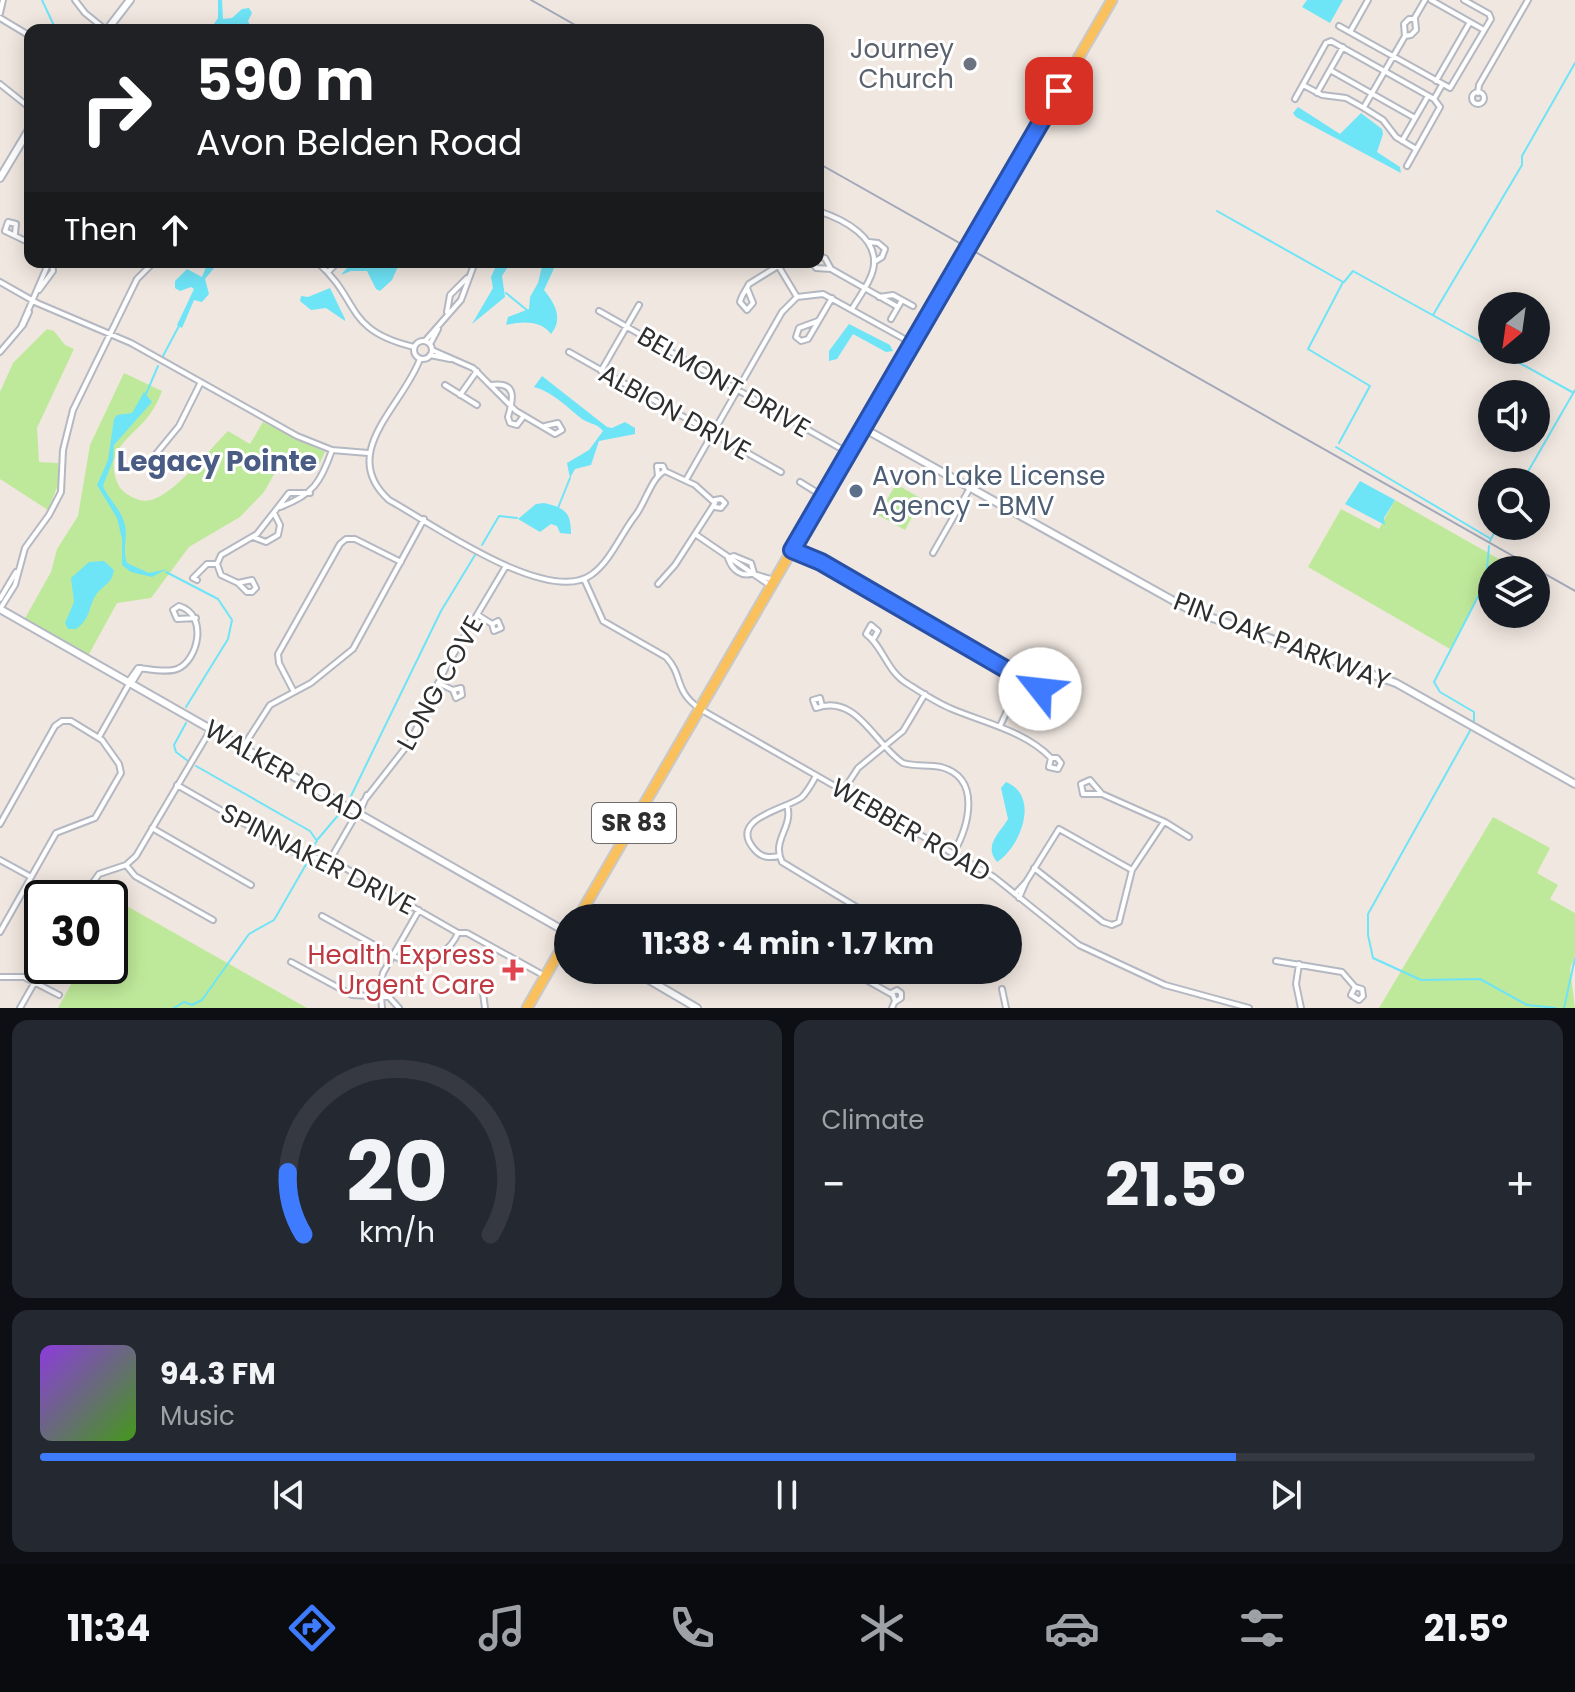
<!DOCTYPE html>
<meta charset="utf-8">
<style>
:root{--surface:#171b24;--page:#242831;--text:#f1f3f6;--muted:#9ea1a6;--line:#363941;--accent:#3e7bff}
body{margin:0;font-family:Poppins,sans-serif;background:var(--page);color:var(--text);height:100vh;display:flex;flex-direction:column;font-size:30px;white-space:nowrap}
*{box-sizing:border-box;margin:0}
p{font-size:26px;color:var(--muted)}
.icon{flex:none;width:44px;height:44px;fill:none;stroke:currentColor;stroke-width:2;stroke-linecap:round;stroke-linejoin:round}
.map{position:relative;height:1008px;overflow:hidden}
.sheet{display:flex;flex-direction:column;gap:12px;padding:12px;background:#0d0f14;flex:1}
.sheet>*{flex:none}
.guide{position:absolute;left:24px;top:24px;width:800px;height:244px;border-radius:16px;box-shadow:0 4px 20px #0003;background:#202124;color:#fff;overflow:hidden}
.needle{width:52px;rotate:209deg}
.controls{position:absolute;left:1478px;top:292px;display:grid;gap:16px}
.controls a{display:grid;place-items:center;width:72px;height:72px;border-radius:50%;background:var(--surface);box-shadow:0 4px 20px #0003;font-size:40px}
.speed{position:absolute;left:24px;top:880px;display:flex;gap:16px;font-size:40px;font-weight:700;text-align:center}
.speed>*{display:grid;place-content:center;width:104px;height:104px;border-radius:50%;background:var(--surface);box-shadow:0 4px 20px #0003;line-height:1}
.speed .limit{border:4px solid #111;border-radius:12px;background:#fff;color:#111}
.pin{position:absolute;display:grid;place-items:center;width:68px;height:68px;color:#fff;margin:-34px;border-radius:16px;box-shadow:0 4px 12px #0006}
.me{position:absolute;width:88px;margin:-44px;rotate:299deg;stroke-linejoin:round;filter:drop-shadow(0 0 6px #0008)}
.turn{display:flex;align-items:center;gap:28px;height:168px;padding:0 40px;font-size:36px}
.turn .icon{width:104px;height:104px;stroke-width:2.5}
.turn b{display:block;font-size:56px;line-height:68px}
.then{display:flex;align-items:center;height:76px;padding:0 40px;background:#0003;gap:16px;font-size:30px}
.big{font-size:60px;font-weight:700;line-height:1.1}
.sheet .widget{flex:1;display:flex;flex-direction:column;justify-content:center;gap:12px;min-width:0;padding:0 28px;border-radius:16px;background:var(--page)}
.sheet .dial{align-items:center;gap:0}
.dial svg{height:208px;overflow:visible;fill:none;stroke:var(--line);stroke-width:7;stroke-linecap:round;text-anchor:middle}
.dial text{fill:var(--text);stroke:none}
.song{display:flex;align-items:center;gap:24px}
.cover{width:96px;height:96px;border-radius:12px;background:linear-gradient(135deg,hsl(270 70% 55%),hsl(100 70% 35%))}
.played{height:8px;border-radius:4px;background:linear-gradient(90deg,var(--accent) 80%,var(--line) 80%)}
.keys{display:flex;justify-content:space-around;direction:ltr}
.heat{display:flex;justify-content:space-between;align-items:center;font-size:44px;direction:ltr}
.sheet .tiles{flex:1;display:grid;gap:12px;grid-template-columns:1fr 1fr}
.widget:last-child{grid-column:span 2}
.trip{position:absolute;left:554px;top:904px;width:468px;height:80px;border-radius:40px;background:var(--surface);box-shadow:0 4px 20px #0003;font-weight:700;line-height:80px;text-align:center}
.dock{display:flex;height:128px;justify-content:space-around;align-items:center;background:#090b0e;color:var(--muted)}
.dock .icon{width:56px;height:56px}
.dock .active{color:var(--accent)}
.dock b{font-size:36px;color:var(--text)}
.map>svg:first-child{display:block}
</style>
<div class="map">
<svg width="1575" height="1008" viewBox="0 0 1575 1008">
<rect width="100%" height="100%" fill="#f0e7e0"/>
<path fill="#bfe99a" d="M47,329L54,331L65,345L74,349L37,428L39,462L58,463V485L48,510L0,479V392L13,363Z
M124,373L162,391C159,399 155,407 150,414C132,439 100,450 120,488C129,497 142,504 154,499C178,490 209,450 228,431L250,444L263,422L325,452L316,471L294,469L281,462L264,492L240,517L189,547L151,598L117,603L88,656L24,620L51,572L57,549L78,516L90,445Z
M896,484L922,499L905,530L878,515Z
M1395,500L1499,559L1450,649L1308,567L1341,509L1379,529Z
M1493,817L1550,848L1537,873L1558,885L1550,899L1575,913V955L1570,969L1575,1008H1379Z
M118,901L307,1008H58L81,966H110V915Z"/>
<path fill="#6ee4f7" d="M218,0H222L223,19L232,18L242,9L249,8L252,13L248,21L252,30H210L218,18Z
M1307,0H1343L1330,23L1302,7Z
M1298,107L1340,134L1361,113L1382,129L1383,134L1377,152L1400,167L1401,173L1296,117L1293,113Z
M208,262H219L205,279L209,294L202,302L194,300L182,328L177,325L194,289L191,287L180,291L175,288V281L187,269L202,277Z
M352,262L375,268L388,262H400L392,280L380,291L376,289L367,271H351L341,275Z
M498,262H511L502,276L505,297L472,324L493,288L491,277Z
M543,262H557L544,290C556,305 563,319 551,334C541,320 522,321 506,325L508,317L529,309L530,297L538,283Z
M330,288L345,319V321L326,308L311,310L300,301L301,296L308,297Z
M849,324L890,345L893,351L886,352L853,334L837,359L829,361V351Z
M542,376L607,427L612,428L625,422L635,428V434L599,441L591,465L575,469L570,478L567,463L589,450L603,431C597,423 589,424 582,419C567,407 553,392 534,387Z
M144,392L152,402L114,445L113,460L103,486C109,500 121,509 125,525C128,539 122,549 127,563L149,573L167,569L152,577L131,572L122,565V539L117,518L97,485L108,460L114,419L117,415L132,413Z
M1360,481L1395,500L1384,518L1385,525L1345,504Z
M544,503C566,508 571,513 571,534L560,533L557,526L551,524L540,532L518,519L536,504Z
M104,561L114,570C112,582 107,583 99,591C88,603 92,619 76,629H68L65,623L74,602L71,578L89,562Z
M1006,782C1041,796 1020,848 997,862C983,845 1000,833 1008,819L1001,788Z"/>
<g fill="none" stroke-linecap="round" stroke-linejoin="round">
<path stroke="#6ee4f7" stroke-width="2" d="M42,0L56,30
M1217,211L1343,282L1308,349L1370,386L1339,443
M1344,282L1353,271L1492,348
M506,293L528,311
M1433,315L1522,165V156L1575,63
M1496,350L1572,392
M163,356L180,324
M146,394L158,366
M1336,447L1491,539
M1522,482L1575,390
M558,508L570,478
M1496,529L1498,526
M1490,541L1495,531
M482,545L499,516L517,518
M166,572L218,599L232,620L228,639L186,707
M186,723L174,745L176,752L188,761
M1474,723V712L1440,692L1434,682L1486,581L1489,546
M1471,729L1368,914V935L1373,958L1421,980L1480,979L1527,1005L1556,1008
M196,766L310,831L317,841L310,851
M350,798L441,611L475,555
M318,839L340,813
M174,1008L184,1002L192,1005L202,1000L249,934L274,920L308,861
M1564,1008L1575,958"/>
<defs>
<path id="minor" d="M75,0L85,13L106,30
M1431,0L1484,30
M0,13L3,0
M0,18L30,36
M1414,19L1425,0
M1339,26L1450,88L1491,19L1489,14L1464,0
M1350,32L1368,0
M1330,70L1415,118
M1436,81L1470,22
M0,84L30,108
M1303,85L1322,95L1346,98L1364,108L1383,120L1396,137L1416,149
M1472 98a6 6 0 1 1 12 0a6 6 0 1 1-12 0Z
M1317,93L1343,47
M1478,93L1479,85L1528,0
M1295,99L1326,43L1331,41L1434,99L1440,107L1407,166
M1434,99L1442,85
M1364,107L1405,36L1411,35L1416,30L1415,19H1409L1404,24L1405,36
M1402,141L1428,96
M818,211C843,219 881,238 873,270C870,283 859,297 852,309
M15,234L16,224L8,222L5,231L30,243
M869,242L878,243L885,249L882,257L874,262
M818,256L825,258L831,269
M317,262C361,300 343,330 414,347
M776,262L797,297
M813,262L816,268L831,269L898,307
M328,272L338,262
M0,282L37,303L131,343L297,436L332,450L368,453
M747,288L753,303L747,310L740,302C741,296 746,290 749,284L778,266
M39,290L53,271L52,262
M879,297L893,295L913,306
M599,311L847,452
M447,312L450,295L467,278
M891,319L902,300
M818,321L799,328L796,337L801,341L808,339L832,298
M21,327L49,262
M414 350a9 9 0 1 1 18 0a9 9 0 1 1-18 0Z
M425,341L461,300L475,262
M430,344L438,329
M432,350L473,368L516,411L555,434L562,430L558,423L545,426
M0,352L23,325L29,312
M569,352L781,472
M430,355L450,359
M420,359C403,406 337,453 389,500C431,523 547,606 591,575C610,562 621,534 635,516C645,504 652,476 665,471L695,485L715,503L675,565L658,584
M601,371L639,305
M445,385L477,405
M491,385C518,381 513,400 508,417L510,423L517,425L523,417
M460,395L477,371
M151,460V467H143V460H151L179,426L200,384
M658,476L657,466H663L665,471
M686,480L782,312L797,297L823,294L910,342
M800,482L821,495
M280,507C313,495 321,482 332,450
M715,507L721,508L725,503L721,499L715,500
M695,534L771,586
M253,537L266,542L278,535L280,525L274,513
M794,551L821,562L1048,694L1054,693L1056,688L1051,684L1045,690
M933,553L970,488
M734,556L751,563L754,573C742,578 732,570 728,558Z
M757,575L774,580
M584,579L603,621L666,657C684,676 673,690 700,709L994,877L1079,945L1165,985L1249,1008
M197,580L193,578L207,564H216
M238,583L252,580L256,588L252,592H247L238,583L221,575L217,564L221,555L257,534L289,493H310
M0,599L16,572
M0,609L15,585L25,548L49,515L61,492L63,450L73,410L137,279L154,262
M478,615L492,624L494,631L501,628L498,621L492,624
M874,638L878,631L871,625L866,634C883,646 886,671 908,684C922,693 937,703 952,709C985,723 1025,731 1051,758H1057L1061,763L1058,769L1049,767L1051,758
M128,682L138,668C149,669 167,673 177,669C198,661 209,615 179,606L173,610L177,619L196,618
M132,683L141,668
M438,683L453,690L461,688L462,695L456,698L453,690
M294,692L279,663L278,654L340,544L346,539H355L401,562
M822,706L820,698L813,700L816,708C857,693 875,745 903,763C915,767 928,764 941,767C982,778 969,826 953,854
M1000,726L1022,679
M99,737L129,684
M243,747L270,705L311,683L353,649L424,519
M177,785L294,852L338,864L458,933
M843,791L858,768L903,731L925,694
M1102,794L1090,780L1081,784L1083,794H1102L1165,822L1189,837
M787,805C794,827 771,840 782,862L858,908L867,918
M356,811L410,742L446,667L506,566
M359,814L367,795
M0,824L55,726L62,721H71L102,740L119,764L121,773L95,818L56,833L0,932
M152,828L251,885
M779,856C770,858 762,858 755,850C726,818 788,809 802,797C808,791 812,783 816,776
M0,860L31,877
M330,860L357,813
M126,865L135,876L213,920
M1034,868L1103,922L1112,925L1119,922L1132,870
M1132,870L1164,822
M1026,882L1059,829L1132,870
M1015,894L1026,882L1019,898
M82,898L99,874L126,865L136,856L211,729
M322,916L405,962C430,956 447,958 458,933H467L543,975
M1276,961L1342,972L1355,987L1362,989L1363,996L1359,1000L1351,995L1355,987
M291,962L352,995L389,997L399,1008
M1299,964L1296,984L1301,1008
M850,970L851,978L860,976
M857,970L861,977L893,995L895,1001L892,1008
M0,977H24L59,995
M1002,989L1006,1008
M891,993L897,990L901,993V998L895,1002
M20,1008L44,966
M382,1008L380,986L383,973L419,910
M485,1008L483,993L490,981"/>
<path id="tertiary" d="M107,30L130,0
M0,178L30,128
M863,428L1190,610L1396,683L1575,784
M0,609L568,933
M632,970L697,1008"/>
<path id="primary" d="M578,918L1112,0
M527,1008L568,937"/>
</defs>
<use href="#minor" stroke="#b4b8c2" stroke-width="8"/>
<use href="#tertiary" stroke="#b4b8c2" stroke-width="10"/>
<use href="#primary" stroke="#c9c9c9" stroke-width="13"/>
<use href="#minor" stroke="#fff" stroke-width="4"/>
<use href="#tertiary" stroke="#fff" stroke-width="6"/>
<use href="#primary" stroke="#fac05b" stroke-width="9"/>
<path stroke="#a2a8b9" stroke-width="2" d="M531,0L584,30
M818,163L1575,591"/>
</g>
<g fill="none" stroke-linecap="round" stroke-linejoin="round">
<defs>
<path id="route" d="M1040,689L821,562L792,550L1059,91"/>
</defs>
<use href="#route" stroke="#2850a6" stroke-width="20"/>
<use href="#route" stroke="#3e7bff" stroke-width="14"/>
</g>
<circle fill="#6b7280" stroke="#fff" stroke-width="3" cx="970" cy="64" r="8"/>
<circle fill="#5c6f8a" stroke="#fff" stroke-width="3" cx="856" cy="491" r="8"/>
<path fill="#e0444e" stroke="#fff" stroke-width="3" d="M509 958h8v8h8v8h-8v8h-8v-8h-8v-8h8z"/>
<g text-anchor="middle" stroke-width="6" stroke-linejoin="round" paint-order="stroke">
<rect fill="#fff" stroke="#6d6d6d" stroke-width="2" x="592" y="803" width="84" height="40" rx="6"/>
<g font-size="24" font-weight="bold" fill="#2e2e2e">
<text x="634" y="831">SR 83</text>
</g>
<g font-size="26" fill="#5b616d" stroke="#fff" text-anchor="end">
<text x="954" y="58">Journey<tspan x="954" dy="30">Church</tspan></text>
</g>
<g font-size="26" fill="#2e2e2e" stroke="#fff">
<text transform="translate(724 382) rotate(30)" y="9">BELMONT DRIVE</text>
<text transform="translate(675 412) rotate(29)" y="9">ALBION DRIVE</text>
<text transform="translate(1282 641) rotate(21)" y="9">PIN OAK PARKWAY</text>
<text transform="translate(440 683) rotate(-61)" y="9">LONG COVE</text>
<text transform="translate(284 771) rotate(30)" y="9">WALKER ROAD</text>
<text transform="translate(911 830) rotate(30)" y="9">WEBBER ROAD</text>
<text transform="translate(318 859) rotate(27)" y="9">SPINNAKER DRIVE</text>
</g>
<g font-size="26" fill="#4e5e75" stroke="#fff" text-anchor="start">
<text x="872" y="485">Avon Lake License<tspan x="872" dy="30">Agency - BMV</tspan></text>
</g>
<g font-size="26" fill="#be3a42" stroke="#fff" text-anchor="end">
<text x="495" y="964">Health Express<tspan x="495" dy="30">Urgent Care</tspan></text>
</g>
<g font-size="28" font-weight="bold" fill="#4a5c83" stroke="#fff">
<text x="217" y="471">Legacy Pointe</text>
</g>
</g>
</svg>
<div class="controls">
<a><svg class="needle" viewBox="-14 -14 28 28"><path d="M0-13l5 13h-10z" fill="#e53935"/><path d="M0 13l5-13h-10z" fill="#9ea1a6"/></svg></a>
<a><svg class="icon" aria-label="sound" viewBox="0 0 24 24"><path d="M4 9h4l5-4v14l-5-4H4zM17 9q2 3 0 6"/></svg></a>
<a><svg class="icon" aria-label="search" viewBox="0 0 24 24"><circle cx="10" cy="10" r="6"/><path d="M15 15l6 6"/></svg></a>
<a><svg class="icon" aria-label="layers" viewBox="0 0 24 24"><path d="M12 4l9 5-9 5-9-5zM3 14l9 5 9-5"/></svg></a>
</div>
<div class="speed"><div class="limit">30</div></div>
<div class="pin" style="left:1059px;top:91px;background:#d93025"><svg class="icon" aria-label="arrive" viewBox="0 0 24 24"><path d="M6 21V4h12l-3 4 3 4H6"/></svg></div>
<svg class="me" style="left:1040px;top:689px" viewBox="-20 -20 40 40"><circle r="19" fill="#fff"/><path d="M0-13L10 11 0 6-10 11z" fill="#3e7bff"/></svg>
<div class="trip">11:38 · 4 min · 1.7 km</div>
<div class="guide">
<div class="turn"><svg class="icon" aria-label="right" viewBox="0 0 24 24"><path d="M7 20v-9h11M14 6l5 5-5 5"/></svg><div><b>590 m</b>Avon Belden Road</div></div>
<div class="then">Then<svg class="icon" aria-label="ahead" viewBox="0 0 24 24"><path d="M12 20V5M6 11l6-6 6 6"/></svg></div>
</div>
</div>
<section class="sheet">
<div class="tiles">
<div class="widget dial"><svg viewBox="0 0 100 80">
<path d="M14 69A42 42 0 1 1 86 69"/>
<path d="M14 69A42 42 0 0 1 8 45" stroke="#3e7bff"/>
<text x="50" y="56" font-size="32" font-weight="700">20</text>
<text x="50" y="72" font-size="11">km/h</text>
</svg></div>
<div class="widget"><p>Climate</p>
<div class="heat"><a>−</a><b class="big">21.5°</b><a>+</a></div>
</div>
<div class="widget">
<div class="song"><i class="cover"></i><div><b>94.3 FM</b><p>Music</p></div></div>
<div class="played"></div>
<div class="keys"><svg class="icon" aria-label="previous" viewBox="0 0 24 24"><path d="M18 5L8 12l10 7zM5 5v14"/></svg><svg class="icon" aria-label="pause" viewBox="0 0 24 24"><path d="M8 5v14M16 5v14"/></svg><svg class="icon" aria-label="next" viewBox="0 0 24 24"><path d="M6 5l10 7-10 7zM19 5v14"/></svg></div>
</div>
</div>
</section>
<nav class="dock">
<b>11:34</b>
<svg class="icon active" aria-label="directions" viewBox="0 0 24 24"><path d="M12 3l9 9-9 9-9-9zM9 14v-3h6M13 9l2 2-2 2"/></svg>
<svg class="icon" aria-label="music" viewBox="0 0 24 24"><path d="M9 18V5l10-2v13"/><circle cx="6" cy="18" r="3"/><circle cx="16" cy="16" r="3"/></svg>
<svg class="icon" aria-label="phone" viewBox="0 0 24 24"><path d="M5 4h4l2 5-3 2q2 4 5 5l2-3 5 2v4C11 20 4 13 5 4z"/></svg>
<svg class="icon" aria-label="climate" viewBox="0 0 24 24"><path d="M12 3v18M4 7l16 10M4 17L20 7"/></svg>
<svg class="icon" aria-label="car" viewBox="0 0 24 24"><path d="M5 17H2v-5l4-1 3-4h7l3 4 3 1v5h-3M9 17h6M6 11h13"/><circle cx="7" cy="17" r="2"/><circle cx="17" cy="17" r="2"/></svg>
<svg class="icon" aria-label="filters" viewBox="0 0 24 24"><path d="M4 7h16M4 17h16"/><circle cx="9" cy="7" r="2"/><circle cx="15" cy="17" r="2"/></svg>
<b>21.5°</b>
</nav>
